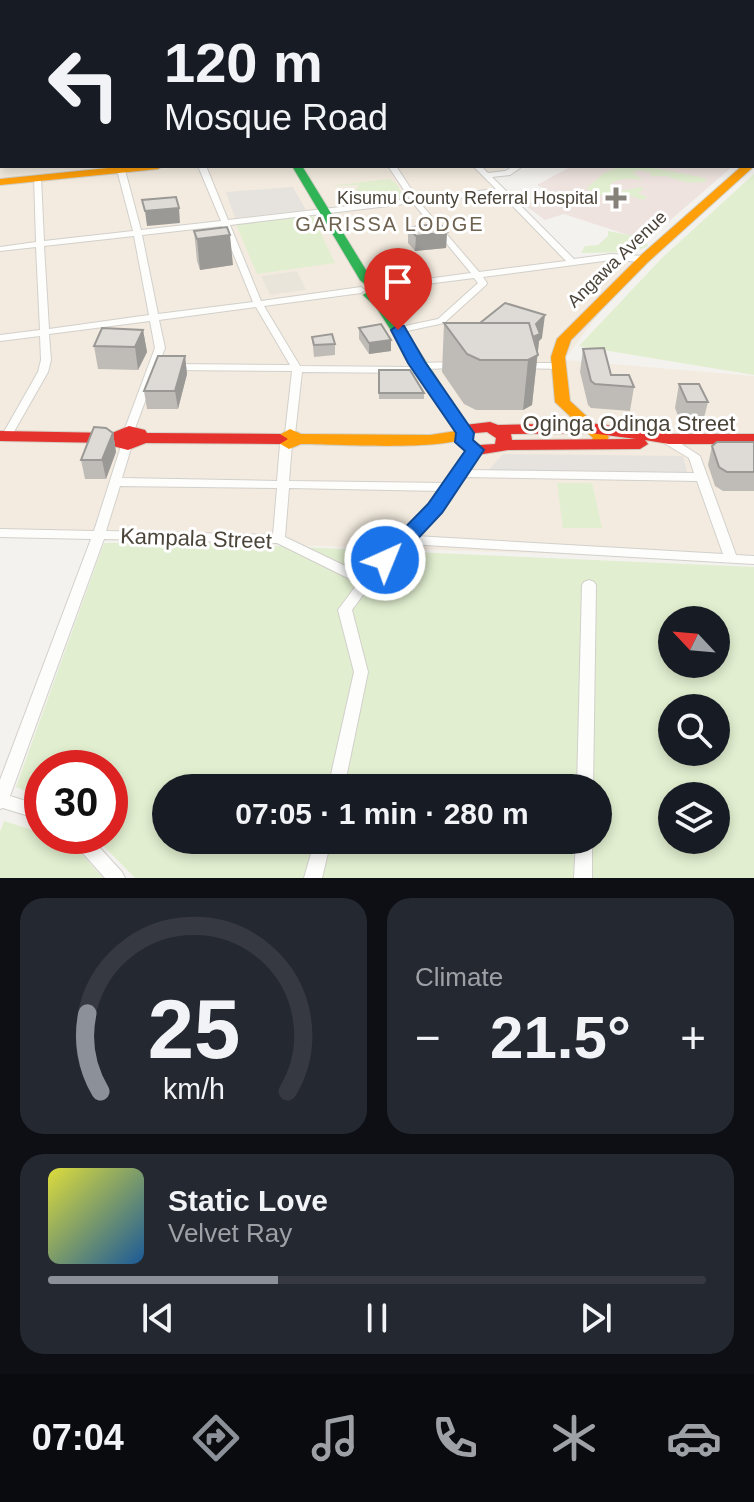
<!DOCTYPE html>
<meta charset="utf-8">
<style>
:root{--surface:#171b24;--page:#242831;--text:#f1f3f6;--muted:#9ea1a6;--line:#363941;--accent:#8c9099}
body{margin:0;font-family:Helvetica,sans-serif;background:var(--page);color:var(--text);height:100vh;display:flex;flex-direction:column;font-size:30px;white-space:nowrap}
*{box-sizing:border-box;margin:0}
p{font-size:26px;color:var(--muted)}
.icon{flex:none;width:44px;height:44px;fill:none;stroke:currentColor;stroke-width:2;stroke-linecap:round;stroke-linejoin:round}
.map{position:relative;height:878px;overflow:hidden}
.details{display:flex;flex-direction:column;gap:20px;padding:20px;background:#0d0f14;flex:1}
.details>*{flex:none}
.hud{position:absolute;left:0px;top:0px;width:754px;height:168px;box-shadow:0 4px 12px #0003;background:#171b24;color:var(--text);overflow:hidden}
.needle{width:52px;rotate:296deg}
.tools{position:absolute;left:658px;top:606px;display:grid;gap:16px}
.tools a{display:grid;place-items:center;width:72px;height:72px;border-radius:50%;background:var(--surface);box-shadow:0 4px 12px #0003;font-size:40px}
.speed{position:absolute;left:24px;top:750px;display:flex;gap:16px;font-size:40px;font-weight:700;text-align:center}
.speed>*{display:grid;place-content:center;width:104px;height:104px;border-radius:50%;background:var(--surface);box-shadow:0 4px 12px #0003;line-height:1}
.speed .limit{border:12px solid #d22;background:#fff;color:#111}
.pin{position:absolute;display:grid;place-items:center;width:68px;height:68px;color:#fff;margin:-82px -34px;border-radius:50% 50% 50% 0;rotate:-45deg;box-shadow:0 0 8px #0007}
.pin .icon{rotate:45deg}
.me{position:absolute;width:88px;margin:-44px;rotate:44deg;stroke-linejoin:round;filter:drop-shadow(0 0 6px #0008)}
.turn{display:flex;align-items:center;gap:28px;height:168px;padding:0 32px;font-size:36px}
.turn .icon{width:104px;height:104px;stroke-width:2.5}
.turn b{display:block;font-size:56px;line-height:68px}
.big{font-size:60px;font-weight:600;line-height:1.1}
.details .widget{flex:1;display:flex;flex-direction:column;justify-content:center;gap:12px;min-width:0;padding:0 28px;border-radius:24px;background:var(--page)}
.details .dial{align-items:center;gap:0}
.dial svg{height:208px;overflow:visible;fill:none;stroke:var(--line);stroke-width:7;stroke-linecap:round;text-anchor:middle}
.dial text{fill:var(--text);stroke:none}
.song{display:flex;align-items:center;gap:24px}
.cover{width:96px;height:96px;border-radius:12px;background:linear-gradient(135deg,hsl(60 70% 55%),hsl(210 70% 35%))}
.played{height:8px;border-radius:4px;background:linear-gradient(90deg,var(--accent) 35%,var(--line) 35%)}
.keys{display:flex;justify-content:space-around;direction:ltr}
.heat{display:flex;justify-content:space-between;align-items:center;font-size:44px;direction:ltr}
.details .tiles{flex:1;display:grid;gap:20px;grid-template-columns:1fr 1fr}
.widget:last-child{grid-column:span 2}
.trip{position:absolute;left:152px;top:774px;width:460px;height:80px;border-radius:40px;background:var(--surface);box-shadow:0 4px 12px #0003;font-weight:600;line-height:80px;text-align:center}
.dock{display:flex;height:128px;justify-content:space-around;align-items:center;background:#090b0e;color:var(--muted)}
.dock .icon{width:56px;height:56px}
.dock .active{color:var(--accent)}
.dock b{font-size:36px;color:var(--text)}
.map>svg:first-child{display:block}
</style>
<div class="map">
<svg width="754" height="878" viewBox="0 0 754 878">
<rect width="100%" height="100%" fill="#f4f2ee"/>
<path fill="#f3ebdf" d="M0,19L2,166H509L486,181L564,259H640L564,360L754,376V560L0,536Z"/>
<path fill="#eae5da" d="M297,271L306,290L270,295L261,276Z"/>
<path fill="#eee3df" d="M572,166H733L646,241L564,214L545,220L526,206L547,190L537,185Z"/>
<path fill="#e1eecf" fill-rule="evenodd" d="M620,166L649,167L704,178L707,182C689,183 684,183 670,177C665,175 656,177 650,176L652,173L638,170L633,173L643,180C632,179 617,177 609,186L621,191L640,187L644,189L638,193L647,197L643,200L627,195L603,196L586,189L604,173Z
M754,174V375L579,346L662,258Z
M389,179L397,184L404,198L376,200L380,197L377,194H359L356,189L360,185L330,186Z
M312,215L335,263L257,274L236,224Z
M608,231L643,238L648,246L634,252L581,253L585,246L598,245L608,236Z
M557,483H592L602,528H563Z
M188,542L754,567V878H135L94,836H110V768H42V798L16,787L104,543ZM672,620H716V664H672ZM672,708H716V752H672ZM166,788H598V840H166ZM672,796H716V840H672Z
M4,821L42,833V836L71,842L103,878H0V832Z"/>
<path fill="#e6e3df" d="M293,187L306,210L235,218L226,192Z
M503,454L683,456L688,475L486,473Z"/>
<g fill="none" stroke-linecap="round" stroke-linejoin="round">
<defs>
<path id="street" d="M123,0H135L123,2Z
M303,0H308L309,2H304Z
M752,17H754V22H752Z
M0,18H2V20H0Z
M2,132V136L0,137V133Z
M198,166H206L228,220L410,199L388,166H396L417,198L496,189L473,166H481L488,173L505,171L514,166H523L510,175L492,177L574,259L611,254L644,256L648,259L644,262L611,260L483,277L487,283L486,285L444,323L398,333L395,332L393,330L395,328L438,319L478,283L474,278L379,290L378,288L382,285L471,273L413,203L230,225L261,301L361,287L365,290L361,293L264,306L300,366L415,367V364L419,363L455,362L460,365L455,368L425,369V372L421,373L302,372L295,434L290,437L285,434L292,371L174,370L169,367L174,364L290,365L256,307L159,320L165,348L134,431L129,434L124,431L155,348L150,321L49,334L51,360L48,372L11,437L10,439H2L1,437L38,372L41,360L40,336L0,341V335L40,330L36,247L0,251V247L36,242L34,176L41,178L44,241L133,231L117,170L121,168L125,170L141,230L221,221ZM500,193L566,261L479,272L420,203ZM222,226L253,302L158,314L142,235ZM134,236L149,315L49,329L44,246Z
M524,363H559L564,366L559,369L520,368L519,366Z
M669,436L700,456L736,555L754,556V564L408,544L371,584L352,610L368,672L344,788H328L354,672L338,610L358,583L277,543L104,539L10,796L42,806V820L3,808L0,809V780L91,539L0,537V529L94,531L122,443H130L132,445L122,478L277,481L280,444L286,441L292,444L289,481L446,483L471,448L475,447L481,450L467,470L694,473L689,458L664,443V439ZM462,477L697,481L723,554L415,536L439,511ZM120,486L277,488L273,535L106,531ZM289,488L441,491L431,505L364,575L285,537Z
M589,580L594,582L596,585L593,788H577L582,585L584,582Z
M70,836H89L122,872L125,878H105L72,841Z
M315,840H331L322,878H304Z
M576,840H592V878H574Z"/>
<path id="fast" d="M752,33H754V37H752Z
M752,147L754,148V154L752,153Z
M292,166H302L369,275L379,285L377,288H369L360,280Z
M369,291L386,301L473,433L471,436H459L376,307L363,295Z"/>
<path id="slow" d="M190,0H196L197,2H191Z
M752,164L753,166L752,168L648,262L571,340L565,357L570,401L609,437L601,449H589L587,446L593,438L555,402L551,357L557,339L640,256L742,166Z
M128,166H163L158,169L0,185V179Z
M290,429L301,434L430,435L463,430L471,435C451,452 333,444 301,444L289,449L272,439Z"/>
<path id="jam" d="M498,0H506L508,2H500Z
M652,0H660L662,2H654Z
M752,101H754V107H752Z
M490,422L498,425L590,423L669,434H754V444H669L645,440L648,444L640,449L508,450L477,455L456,442L455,435L465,425ZM487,432L496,438L495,444L480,445L472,440L471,436L475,433ZM590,433L636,439L512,440L511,434Z
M129,426L145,430L147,433L280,434L288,439L280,444L146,443L128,450L113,446L111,443L0,441V431L112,433Z"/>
</defs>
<use href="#street" stroke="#d2d0cb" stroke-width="2"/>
<use href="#fast" stroke="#d3cfc5" stroke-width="2"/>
<use href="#slow" stroke="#d3cfc5" stroke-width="2"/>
<use href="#jam" stroke="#d3cfc5" stroke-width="2"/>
<use href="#street" fill="#fdfdfc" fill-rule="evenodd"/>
<use href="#fast" fill="#30b455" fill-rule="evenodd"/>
<use href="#slow" fill="#ff9f0a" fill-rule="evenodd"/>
<use href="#jam" fill="#e5322d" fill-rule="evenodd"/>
</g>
<path fill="#bfbcb8" d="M681,0H754L752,2H681Z
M408,228L447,232L446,248L415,251L408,243Z
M194,231L233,265L200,270L197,261Z
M444,323L542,338L539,341L532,405L523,410H476L464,404L442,372Z
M359,328L391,351L369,354L359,339Z
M143,330L147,352L138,370L98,369L94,346Z
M312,337L335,344V355L314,357Z
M583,349L611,375L634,387L630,411L591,408L588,405L580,372Z
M185,356L187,374L178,409H147L144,391Z
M379,370L424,393V399H379Z
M679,384L708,402L702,426H682L675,408Z
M113,433L116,452L106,479H85L81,460Z
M754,442V491H723L715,486L708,465L712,446Z"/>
<path fill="#9b9996" d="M594,0H639L620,2H594Z
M751,0H754V8L752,9V2H746Z
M179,208L180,223L147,226L145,211Z
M447,232L446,248L415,251L416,236Z
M230,235L233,265L200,270L197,239Z
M545,315L542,338L539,341L532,405L523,410L528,360L532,358L536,324Z
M143,330L147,352L138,370L135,347Z
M391,340V351L369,354V343Z
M185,356L187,374L178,409L175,391Z
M113,433L116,452L106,479L102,460Z"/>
<path fill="#dedbd6" stroke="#9b9996" stroke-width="2" d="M685,0H724L728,1V2H690Z
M176,197L179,208L145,211L142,200Z
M439,223L447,232L416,236L408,228Z
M227,227L230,235L197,239L194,231Z
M505,303L545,315L536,324L540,334L533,337L529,323H480Z
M444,323H529L538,355L528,360H480L467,354Z
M381,324L391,340L369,343L359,328Z
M102,328L143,330L135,347L94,346Z
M332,334L335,344L314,345L312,337Z
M604,348L611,375H629L634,387L595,384L591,381L583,349Z
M158,356H185L175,391H144Z
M379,370H410L424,393H379Z
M679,384H699L708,402H687Z
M94,427L106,428L113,433L102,460H81Z
M717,442H754V472H727L719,467L712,446Z"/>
<path fill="#1a73e8" stroke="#114b97" stroke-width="2" d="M398,325L404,326L425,362L474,433L473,440L484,450L442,513L393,565H378L375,560L378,555L428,504L465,451L455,442L456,433L408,363L391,330Z"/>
<path fill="#868178" stroke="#fff" stroke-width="3" d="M612 186h8v8h8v8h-8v8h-8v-8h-8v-8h8z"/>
<g text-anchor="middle" stroke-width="6" stroke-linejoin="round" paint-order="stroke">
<g font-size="18" fill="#4b4439" stroke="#fff" text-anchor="end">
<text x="598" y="204">Kisumu County Referral Hospital</text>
</g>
<g font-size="18" fill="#4b4439" stroke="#fff">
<text transform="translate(617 259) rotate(-44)" y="6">Angawa Avenue</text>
</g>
<g font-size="20" letter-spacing="2" fill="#6e6250" stroke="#fff">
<text x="390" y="231">GARISSA LODGE</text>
</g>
<g font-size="22" fill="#4b4439" stroke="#fff">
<text x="629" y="431">Oginga Odinga Street</text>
<text transform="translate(196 538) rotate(2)" y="8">Kampala Street</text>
</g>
</g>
</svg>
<div class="tools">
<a><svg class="needle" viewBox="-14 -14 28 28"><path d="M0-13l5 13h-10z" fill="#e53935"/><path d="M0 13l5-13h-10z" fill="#9ea1a6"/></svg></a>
<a><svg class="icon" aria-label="search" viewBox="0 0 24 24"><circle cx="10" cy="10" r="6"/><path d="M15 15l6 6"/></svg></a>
<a><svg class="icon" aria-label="layers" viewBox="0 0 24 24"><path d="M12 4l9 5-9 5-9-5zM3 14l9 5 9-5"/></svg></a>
</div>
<div class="speed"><div class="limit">30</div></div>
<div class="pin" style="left:398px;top:330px;background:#d93025"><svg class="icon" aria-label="arrive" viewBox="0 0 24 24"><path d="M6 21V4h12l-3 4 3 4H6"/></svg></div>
<svg class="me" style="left:385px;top:560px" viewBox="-20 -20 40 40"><circle r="17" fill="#1a73e8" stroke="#fff" stroke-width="3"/><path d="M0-11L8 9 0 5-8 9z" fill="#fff"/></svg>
<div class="trip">07:05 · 1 min · 280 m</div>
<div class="hud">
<div class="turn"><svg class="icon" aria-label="left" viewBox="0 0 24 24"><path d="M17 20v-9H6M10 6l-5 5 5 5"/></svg><div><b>120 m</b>Mosque Road</div></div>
</div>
</div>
<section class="details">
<div class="tiles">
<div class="widget dial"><svg viewBox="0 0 100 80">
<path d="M14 69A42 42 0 1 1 86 69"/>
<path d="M14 69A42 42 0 0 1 9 39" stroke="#8c9099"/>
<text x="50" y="56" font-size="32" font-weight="700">25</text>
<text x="50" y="72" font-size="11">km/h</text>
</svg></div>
<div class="widget"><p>Climate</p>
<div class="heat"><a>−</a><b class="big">21.5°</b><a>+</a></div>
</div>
<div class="widget">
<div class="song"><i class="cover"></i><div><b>Static Love</b><p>Velvet Ray</p></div></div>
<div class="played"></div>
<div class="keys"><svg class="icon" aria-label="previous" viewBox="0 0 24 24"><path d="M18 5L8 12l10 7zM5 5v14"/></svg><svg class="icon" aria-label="pause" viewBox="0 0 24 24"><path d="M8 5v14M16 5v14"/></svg><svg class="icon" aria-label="next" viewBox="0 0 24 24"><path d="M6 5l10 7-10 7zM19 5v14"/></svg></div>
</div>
</div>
</section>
<nav class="dock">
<b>07:04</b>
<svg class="icon active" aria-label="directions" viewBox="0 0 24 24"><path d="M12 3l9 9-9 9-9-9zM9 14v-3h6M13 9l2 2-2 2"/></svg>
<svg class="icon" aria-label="music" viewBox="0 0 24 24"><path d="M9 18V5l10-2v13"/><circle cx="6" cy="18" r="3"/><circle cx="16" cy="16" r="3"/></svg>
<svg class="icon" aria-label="phone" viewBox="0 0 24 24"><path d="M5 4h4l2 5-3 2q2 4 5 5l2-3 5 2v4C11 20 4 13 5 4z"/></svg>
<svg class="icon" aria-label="climate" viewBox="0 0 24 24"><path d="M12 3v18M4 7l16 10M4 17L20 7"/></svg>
<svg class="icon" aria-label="car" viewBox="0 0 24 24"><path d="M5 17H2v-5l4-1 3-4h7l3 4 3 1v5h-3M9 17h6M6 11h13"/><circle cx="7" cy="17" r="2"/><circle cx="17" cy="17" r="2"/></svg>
</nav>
